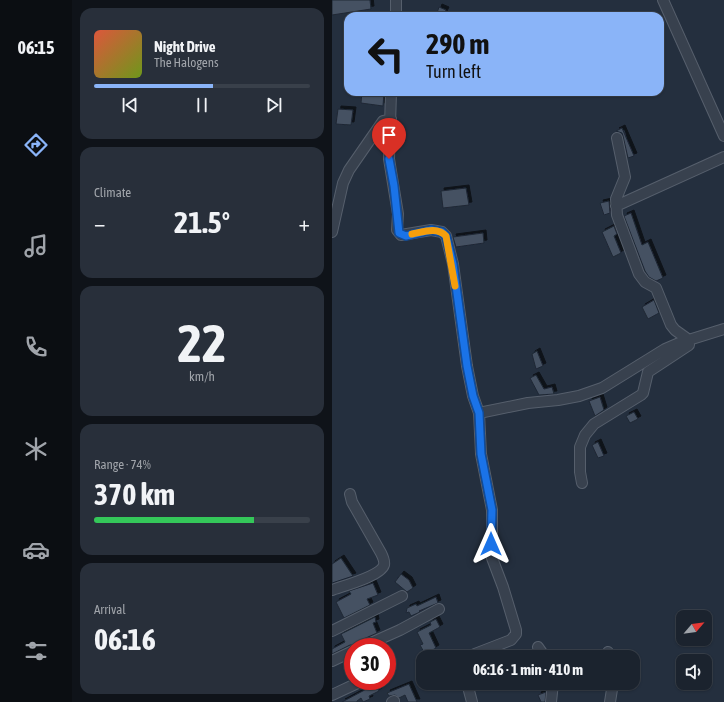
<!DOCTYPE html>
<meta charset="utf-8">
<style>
:root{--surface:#1b232e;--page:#282f3a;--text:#f1f3f6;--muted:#a0a4aa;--line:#39404a;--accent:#8ab4f8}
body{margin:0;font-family:"Asap Condensed",sans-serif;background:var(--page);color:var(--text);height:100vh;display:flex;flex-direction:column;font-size:15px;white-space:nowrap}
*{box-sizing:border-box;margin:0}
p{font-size:13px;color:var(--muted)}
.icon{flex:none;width:22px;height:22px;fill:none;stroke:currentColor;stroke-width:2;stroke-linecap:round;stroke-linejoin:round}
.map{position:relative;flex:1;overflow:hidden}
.details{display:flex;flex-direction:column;gap:8px;padding:8px;background:#0f1319;width:260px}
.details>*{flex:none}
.guide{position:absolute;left:12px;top:12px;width:320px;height:84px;border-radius:12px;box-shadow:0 1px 3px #0004,0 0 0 1px var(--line);background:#8ab4f8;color:#111;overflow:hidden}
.needle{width:26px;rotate:61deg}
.fabs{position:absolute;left:344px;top:610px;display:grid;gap:8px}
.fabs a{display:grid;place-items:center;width:36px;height:36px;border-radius:8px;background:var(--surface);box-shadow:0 1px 3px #0004,0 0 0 1px var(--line);font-size:20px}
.speed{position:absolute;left:12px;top:638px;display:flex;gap:8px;font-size:20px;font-weight:700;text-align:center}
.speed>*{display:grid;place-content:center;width:52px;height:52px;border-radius:50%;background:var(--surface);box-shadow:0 1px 3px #0004,0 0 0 1px var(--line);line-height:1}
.speed .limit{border:6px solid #d22;background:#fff;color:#111}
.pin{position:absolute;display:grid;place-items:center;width:34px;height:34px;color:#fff;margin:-41px -17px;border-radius:50% 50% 50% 0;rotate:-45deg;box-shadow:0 0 4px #0007}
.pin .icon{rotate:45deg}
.me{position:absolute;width:44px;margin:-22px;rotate:0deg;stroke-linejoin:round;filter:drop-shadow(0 0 3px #0008)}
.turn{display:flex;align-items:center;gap:14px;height:84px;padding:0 16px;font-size:18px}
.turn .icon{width:52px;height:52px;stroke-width:2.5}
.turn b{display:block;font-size:28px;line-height:34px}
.big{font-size:30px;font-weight:700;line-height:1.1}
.details .card{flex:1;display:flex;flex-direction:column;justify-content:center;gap:6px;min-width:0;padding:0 14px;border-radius:12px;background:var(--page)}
.details .dial{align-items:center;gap:0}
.dial b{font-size:52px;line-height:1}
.song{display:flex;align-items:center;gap:12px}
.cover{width:48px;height:48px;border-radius:6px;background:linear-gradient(135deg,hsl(10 70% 55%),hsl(80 70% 35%))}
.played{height:4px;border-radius:2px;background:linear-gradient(90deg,var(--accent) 55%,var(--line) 55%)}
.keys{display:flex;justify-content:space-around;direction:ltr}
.heat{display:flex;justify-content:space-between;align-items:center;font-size:22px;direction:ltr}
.charge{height:6px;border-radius:3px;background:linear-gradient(90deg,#34c759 74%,var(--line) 0)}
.trip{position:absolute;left:84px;top:650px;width:224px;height:40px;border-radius:12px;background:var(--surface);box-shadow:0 1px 3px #0004,0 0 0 1px var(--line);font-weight:700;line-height:40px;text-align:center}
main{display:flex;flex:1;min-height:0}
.tab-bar{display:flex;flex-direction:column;width:72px;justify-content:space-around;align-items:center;background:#0b0e12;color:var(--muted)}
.tab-bar .icon{width:28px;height:28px}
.tab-bar .on{color:var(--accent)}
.tab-bar b{font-size:18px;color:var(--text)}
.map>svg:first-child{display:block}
</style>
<main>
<nav class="tab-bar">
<b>06:15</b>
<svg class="icon on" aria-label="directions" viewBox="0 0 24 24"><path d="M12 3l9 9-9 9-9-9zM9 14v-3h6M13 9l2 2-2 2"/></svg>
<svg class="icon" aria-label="music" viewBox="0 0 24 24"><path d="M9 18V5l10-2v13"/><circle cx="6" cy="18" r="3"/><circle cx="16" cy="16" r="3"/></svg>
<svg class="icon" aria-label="phone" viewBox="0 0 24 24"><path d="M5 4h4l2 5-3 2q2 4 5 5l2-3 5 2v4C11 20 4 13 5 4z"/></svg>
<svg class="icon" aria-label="climate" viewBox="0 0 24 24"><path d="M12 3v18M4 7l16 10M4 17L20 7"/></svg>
<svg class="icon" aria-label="car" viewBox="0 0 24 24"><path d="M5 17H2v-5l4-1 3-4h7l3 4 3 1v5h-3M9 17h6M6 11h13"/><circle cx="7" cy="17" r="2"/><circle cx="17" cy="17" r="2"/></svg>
<svg class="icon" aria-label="filters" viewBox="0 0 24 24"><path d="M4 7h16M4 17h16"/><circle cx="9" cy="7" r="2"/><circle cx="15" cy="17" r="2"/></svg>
</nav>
<section class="details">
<div class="card">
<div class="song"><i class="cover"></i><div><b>Night Drive</b><p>The Halogens</p></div></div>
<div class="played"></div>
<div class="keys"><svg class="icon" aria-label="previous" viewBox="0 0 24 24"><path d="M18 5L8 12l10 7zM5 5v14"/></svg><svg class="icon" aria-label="pause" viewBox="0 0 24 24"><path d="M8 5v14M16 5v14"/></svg><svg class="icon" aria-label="next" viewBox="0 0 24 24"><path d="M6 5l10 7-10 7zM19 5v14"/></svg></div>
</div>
<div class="card"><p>Climate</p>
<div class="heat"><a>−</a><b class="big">21.5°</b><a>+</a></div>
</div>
<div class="card dial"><b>22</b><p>km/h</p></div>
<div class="card"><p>Range · 74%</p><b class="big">370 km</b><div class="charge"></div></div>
<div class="card"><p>Arrival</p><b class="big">06:16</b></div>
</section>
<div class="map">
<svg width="392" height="702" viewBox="0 0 392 702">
<defs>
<filter id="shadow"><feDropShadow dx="3" dy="-3" stdDeviation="0" flood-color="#0009"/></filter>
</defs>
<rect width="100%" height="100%" fill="#242f3e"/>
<path fill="#455162" stroke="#1f2835" filter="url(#shadow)" d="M0,0H38L39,9L0,15Z
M107,7L114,10L111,16H104Z
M30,92H52L51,106L29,103Z
M6,109L21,110L19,125L4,124Z
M290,128L302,156L296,158L291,136L290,133L284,131Z
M134,188L137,205L111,208L109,191Z
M277,201L278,213L272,215L268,203Z
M299,213L310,245L316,242L331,278L324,281L317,277L313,271L292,216Z
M282,226L285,234L282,236L289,253L281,257L270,232Z
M151,233L152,243L124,247L121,237Z
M322,300L327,313L316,319L310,307Z
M205,351L211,366L204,369L200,354Z
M204,375L212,389L220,387L222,394L207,395L198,378Z
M268,397L272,410L263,416L257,401Z
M302,412L306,419L298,423L294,416Z
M266,442L272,456L266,458L260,445Z
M9,558L21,576L0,583V564Z
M69,574L77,580L81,588L75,592L63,582Z
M41,583L46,595L35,599L38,605L12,618L4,602L19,594L17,591Z
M104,597L106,603L87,611L88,612L79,616L77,612L74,613L75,608L84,604L85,606Z
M43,617L44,622L41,623L45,633L27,641L23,645H18L0,654V649L13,642L9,634Z
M104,619L108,627L97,633L104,648L93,654L88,645L91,644L85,632L99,625L98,622Z
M44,684L47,691L37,696L38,699L31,702L29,698L25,701V702H10Z
M77,684L85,702H76L73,695L67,698L63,695L57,696L55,693Z
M214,692L213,702H209L206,695Z"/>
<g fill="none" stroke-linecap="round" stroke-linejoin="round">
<defs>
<path id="minor" d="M64,0V16
M331,0L392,136
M59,92L57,159L66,214L65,230L69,235L99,230L110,232L114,236L121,264L135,366L141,396L147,413L149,454L160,510V558L171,587L184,630V634L179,640L135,657
M284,206L392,157
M0,232L11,183L17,170L51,121L59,119
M147,413L196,403L226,400L247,396L270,388L333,349L347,343L392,329
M250,483L248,472V447L253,435L262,424L309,395L311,393L316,372L357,345V340L343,330L339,325L324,288L313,282L307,274L285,215L284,199L293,177L285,138
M0,590C11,586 49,576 52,565C53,561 51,557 49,553L20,502L18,494
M0,631L70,596
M30,647L68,630L107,609
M206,647L213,657
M276,652L277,657
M0,661L21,651
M135,683L140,702
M0,695L30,681
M60,702L62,701
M219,702L221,683
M278,702L281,683"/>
</defs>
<use href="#minor" stroke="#565f6c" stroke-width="12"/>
<use href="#minor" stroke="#38414e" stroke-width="10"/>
</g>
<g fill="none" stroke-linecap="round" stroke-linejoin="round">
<defs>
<path id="route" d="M57,159L62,186L67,233L74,236L99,230L110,232L114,236L121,264L135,366L141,396L147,413L149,454L160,510L159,544"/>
</defs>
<use href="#route" stroke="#114b97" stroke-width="10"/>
<use href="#route" stroke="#1a73e8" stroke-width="7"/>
<path stroke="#f59e0b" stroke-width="7" d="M80,234C91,232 105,226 114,236L123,286"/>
</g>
</svg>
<div class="fabs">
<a><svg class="needle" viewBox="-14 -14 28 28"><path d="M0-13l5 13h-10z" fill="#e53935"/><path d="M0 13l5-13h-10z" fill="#a0a4aa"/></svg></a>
<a><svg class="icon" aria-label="sound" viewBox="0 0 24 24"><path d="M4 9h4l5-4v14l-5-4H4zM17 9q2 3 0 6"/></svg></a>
</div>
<div class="speed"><div class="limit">30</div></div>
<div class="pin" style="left:57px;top:159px;background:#d93025"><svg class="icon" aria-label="arrive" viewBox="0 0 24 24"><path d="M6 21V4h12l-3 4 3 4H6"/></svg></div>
<svg class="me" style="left:159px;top:544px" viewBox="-20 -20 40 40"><path d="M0-17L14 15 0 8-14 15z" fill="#1a73e8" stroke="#fff" stroke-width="4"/></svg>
<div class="trip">06:16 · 1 min · 410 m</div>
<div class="guide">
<div class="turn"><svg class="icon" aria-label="left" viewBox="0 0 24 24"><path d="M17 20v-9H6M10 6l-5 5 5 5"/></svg><div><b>290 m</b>Turn left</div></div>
</div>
</div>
</main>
